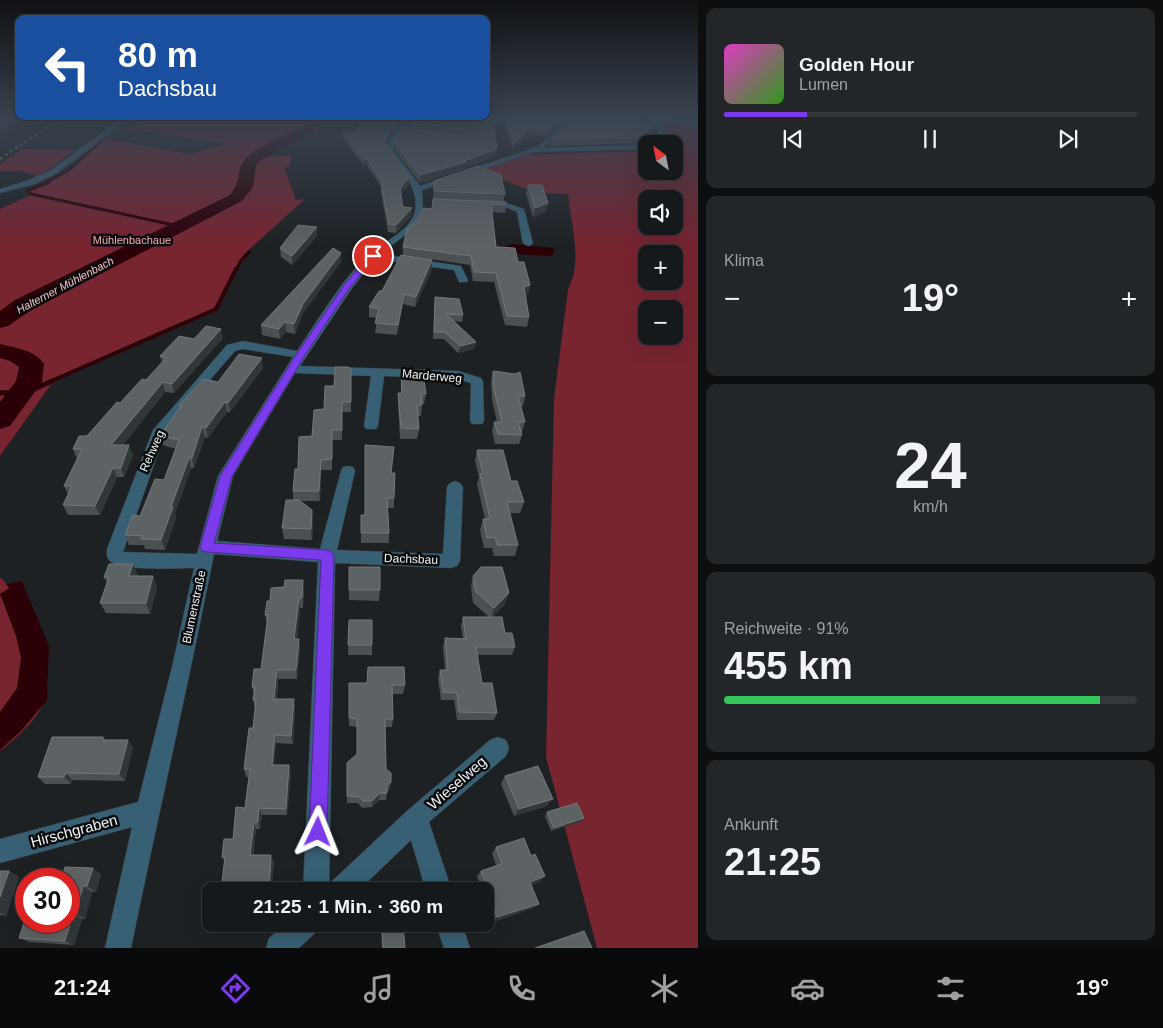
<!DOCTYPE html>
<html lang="de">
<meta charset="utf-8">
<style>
:root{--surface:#16191b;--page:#232628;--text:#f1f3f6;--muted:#9ea0a3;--line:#35383a;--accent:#7c3aed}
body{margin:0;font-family:Helvetica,sans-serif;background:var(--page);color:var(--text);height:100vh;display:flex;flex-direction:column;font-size:19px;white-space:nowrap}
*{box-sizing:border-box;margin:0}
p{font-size:16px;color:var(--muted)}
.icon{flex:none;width:28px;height:28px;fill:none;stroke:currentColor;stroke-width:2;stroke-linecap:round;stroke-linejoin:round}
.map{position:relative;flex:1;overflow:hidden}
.panel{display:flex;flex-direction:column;gap:8px;padding:8px;background:#0c0e0f;width:465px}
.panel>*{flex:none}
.hud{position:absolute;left:15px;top:15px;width:475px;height:105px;border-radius:10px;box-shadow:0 5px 20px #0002,0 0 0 1px var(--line);background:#1a4fa0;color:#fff;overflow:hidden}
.needle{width:32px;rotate:328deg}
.buttons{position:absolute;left:638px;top:135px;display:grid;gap:10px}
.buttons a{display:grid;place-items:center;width:45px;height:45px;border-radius:10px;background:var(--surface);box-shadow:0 5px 20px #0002,0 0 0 1px var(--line);font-size:25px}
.speed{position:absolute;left:15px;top:868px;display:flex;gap:10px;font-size:25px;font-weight:700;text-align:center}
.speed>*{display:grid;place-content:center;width:65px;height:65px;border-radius:50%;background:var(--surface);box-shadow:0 5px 20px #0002,0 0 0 1px var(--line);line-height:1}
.speed .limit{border:8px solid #d22;background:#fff;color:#111}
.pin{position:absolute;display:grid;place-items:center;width:42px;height:42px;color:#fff;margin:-21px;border:2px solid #fff;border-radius:50%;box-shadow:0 1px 5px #0007}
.me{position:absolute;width:55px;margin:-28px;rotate:2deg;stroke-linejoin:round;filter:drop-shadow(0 0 4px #0008)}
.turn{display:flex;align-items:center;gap:18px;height:105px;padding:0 20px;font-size:22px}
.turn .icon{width:65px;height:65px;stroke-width:2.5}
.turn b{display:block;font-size:35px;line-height:42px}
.big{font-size:38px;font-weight:600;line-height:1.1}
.panel .tile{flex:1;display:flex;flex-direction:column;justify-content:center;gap:8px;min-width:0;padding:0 18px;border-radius:10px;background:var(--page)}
.panel .dial{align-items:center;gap:0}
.dial b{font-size:65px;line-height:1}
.song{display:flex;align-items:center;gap:15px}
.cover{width:60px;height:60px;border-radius:8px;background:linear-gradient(135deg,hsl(310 70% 55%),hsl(110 70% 35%))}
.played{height:5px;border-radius:2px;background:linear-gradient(90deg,var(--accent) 20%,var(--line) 20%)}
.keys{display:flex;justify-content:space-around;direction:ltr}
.heat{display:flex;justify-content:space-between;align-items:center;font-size:28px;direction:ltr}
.charge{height:8px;border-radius:4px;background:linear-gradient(90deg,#34c759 91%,var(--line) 0)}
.trip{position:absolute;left:202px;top:882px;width:292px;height:50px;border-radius:10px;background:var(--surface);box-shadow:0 5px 20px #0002,0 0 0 1px var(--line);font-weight:600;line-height:50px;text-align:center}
.menu{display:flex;height:80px;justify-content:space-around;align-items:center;background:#090a0b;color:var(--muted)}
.menu .icon{width:35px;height:35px}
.menu .selected{color:var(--accent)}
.menu b{font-size:22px;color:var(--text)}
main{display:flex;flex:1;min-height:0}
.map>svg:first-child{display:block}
</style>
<main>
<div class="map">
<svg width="698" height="948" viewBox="0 0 698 948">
<rect width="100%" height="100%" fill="#1d2124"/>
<path fill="#782431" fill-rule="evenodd" d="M154,116H314L318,125L316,130L263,158L291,155L290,167H284L296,200L305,199L244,254L214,309L171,327L173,329L78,370L52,383L0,456V209L33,194L29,191L30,189L69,170L106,139L190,154L227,144L125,128Z
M661,120L698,125V948H597L546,757L554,399L568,289C583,262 571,224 568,194L538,193L479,171L527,155L646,151V171H674V144H668ZM646,199H674V226H646ZM646,254H674V281H646ZM646,309H674V336H646Z
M22,149L75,150L50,169L38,176L20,171H0V164Z
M0,577L7,584L22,581C36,615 61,674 40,710C31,725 14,740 0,751Z"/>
<path fill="#2b0007" d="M513,244L553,248L554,254L550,256L514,254L506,250V246Z
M22,581L49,646L47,700L22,730L0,750V712L17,688L21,658L16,636L0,594L9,588L6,584Z"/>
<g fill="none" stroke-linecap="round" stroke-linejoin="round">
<path stroke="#2b0007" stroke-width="2.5" d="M46,183L69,170L103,140"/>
<path stroke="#2b0007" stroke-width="3" d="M49,182L27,191L31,194L178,226
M236,270L241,260L250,252"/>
<path stroke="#2b0007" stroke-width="4" d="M49,382L216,309L236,269"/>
<path stroke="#2b0007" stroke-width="5" d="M0,393L21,392
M19,396L52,381"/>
<path fill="#2b0007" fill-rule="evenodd" d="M299,116H311L317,125L312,132L261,160L256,165L253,187L242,201L31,310L8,326L0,328V311L15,300L230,195C242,181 236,173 243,162C252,148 288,134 304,126L305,125Z
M0,344C16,348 35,350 44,364L42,382L10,426L0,429V402L16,381L19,367L10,361L0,358Z"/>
<defs>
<path id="minor" d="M581,115H588L567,127L543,148L646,145V149L534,152L422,190L423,211L415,227L381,254L461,266L468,280L467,282H459L454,270L375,259L352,288L300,366L458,371L481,378L483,381L484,421L482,424H472L470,421L471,383L457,379L384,376L378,426L376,429H366L364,426L371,376L295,373L233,476L217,541L320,549L341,471L343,467L348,466L353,467L355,471L337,550L443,554L447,487L450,483L455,481L460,483L463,487L460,561L457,566L451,568L335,563L329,887L331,882L408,810L490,740L498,737L506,740L509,748L506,756L429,822L452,891H426L411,840L358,891H303L318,562L214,554C188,686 158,816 131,948H105L132,827L0,863V839L138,802L172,667L194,568C177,568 120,572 109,560C106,557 107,553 107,549L153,430L227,345L243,341L297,351C317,322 345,274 371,253C385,241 411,230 415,211C420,187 399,168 387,150L391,137L411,116H418L396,139L393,150L420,186L537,147L563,125ZM243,349L293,357L218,476L197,554L123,552L166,431L235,351Z
M629,115L659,117L660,115H666L664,118L698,122V126L662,121L668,144H662L655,122L656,120Z
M125,116H133L57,173L35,184L0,193V189L29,180L51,170Z
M483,203L509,204L524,209L533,243L531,245L528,246L523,243L517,212L508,208L483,207Z
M286,924H319L315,933L299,948H266L269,938Z
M436,924H462L470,948H444Z"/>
</defs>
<use href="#minor" stroke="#3b3e41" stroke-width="1"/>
<use href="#minor" fill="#376074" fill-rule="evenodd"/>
<path stroke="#7e8183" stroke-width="2" stroke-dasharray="3 3" stroke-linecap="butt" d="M0,159L63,116"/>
</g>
<path fill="#4b5052" d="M486,115H578L562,124L544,138L541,136L529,134L513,150L504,121L493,123L496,156L465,168V169L420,183L395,150V143L445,134L410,128V121Z
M582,115H646L644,120L640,122L655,125L653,131L637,143L552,146L550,144L552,138Z
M365,116H409L390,136L387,145L409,177V185L401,195L403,207L412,208L411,216L396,233L388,232L381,192V186L367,166H364L342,137V131L355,132Z
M434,181L505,194L503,202L506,205L505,213L492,212L496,247L518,262L530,285L528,294L525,295L529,317L527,327L505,325L494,282L473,281L470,265L403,255V247L432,209L478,201L433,199Z
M528,185L546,212L533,217L526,193Z
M317,236L292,265L281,257L280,248Z
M341,253V262L303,313L295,334L286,332L280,339L262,335L261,325Z
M432,269L415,307L403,304L397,335L375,333L377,318L369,317V307L382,291Z
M435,297L463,315L462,322L454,321L476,342L474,349L458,353L444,339H433Z
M223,338L174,393L165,392L123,445L133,455L124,477H117L100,515H68L63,505L68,494L64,486L77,459L73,449L120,403L146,380L162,362L160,356L194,339Z
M263,368L230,412H227L208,438L205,437L194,468H191L175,513L176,517L165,550L145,549L144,545H129L125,535L140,516L164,480L176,449L163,445L160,436L180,408L179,406L218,382Z
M351,369V412H342V440H332V470H321L320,501H300L312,510L313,521L312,540L284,539L282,528L293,500V491L298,469L334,386Z
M493,371L525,396L523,406H521L525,422L522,432H521L522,435L519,444H495L492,431L494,422H497L492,400L491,381Z
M401,373L426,394L424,404H422L421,416H418L419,429L417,439H400L398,403V393H401Z
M477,450L511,481L524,502L520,513H510L518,545L515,556H494L492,548H484L480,530L483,519H485L477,484L479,477L475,461Z
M393,457L391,473L394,498V508H388L389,533V543H361V515H365Z
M349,567L380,590L379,601L349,600Z
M138,575L137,576H153L157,587L150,614L106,613L100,603L107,583L104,577Z
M473,576L505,604L492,617L515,647L512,655H477L482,683L497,713L494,720H457L454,700H441L438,678L440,670H445L443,647L445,638L463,639L461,626L463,617H489L473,603L471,586Z
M304,589L303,608H300L297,639L300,648L297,679H278L277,699L295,707L293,744L276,743L274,765H289L291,773L287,815H262L260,829H256L253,855L274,861L271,891H224V886L222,882L225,862L222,857L233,839L245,808L249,777H246L244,769L253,728L255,708L253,700L254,694L252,687L261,669L267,624L265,615L270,601Z
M349,620L372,645V655H348Z
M349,683L405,685L403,694H392L393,719L392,727H385L386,769L390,789L387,792L386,800H379L372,807L362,808L358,803H347V763L357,754V727L349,726Z
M103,737L105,740L133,747L125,781L72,780L71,784H45L38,777Z
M505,776L547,806L514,816L501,784Z
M547,812L580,822L551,831L545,816Z
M496,847L531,856L545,876L539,882L531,885L539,904L533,908L493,922L486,903V891H482L477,876L481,871L496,865L492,853Z
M65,867L101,874L96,892H92L85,919H82L74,945L30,942L19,938L69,921Z
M0,871H9L19,877L6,916L0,915Z
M382,924L405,948H382L381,927Z"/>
<path fill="#313638" d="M505,115L504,121L491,123L492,117Z
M568,115H578L562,124L544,138L546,132L563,117Z
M644,115H646L644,120L631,127L633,121Z
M19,116H26L0,132V127Z
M403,116H409L390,136L385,149V143L390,129Z
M655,125L653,131L637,143L639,137Z
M531,127L529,134L513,150L514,144Z
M497,149L496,156L465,168V169L420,183V175L464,161Z
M365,159H367V166H364Z
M409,177V185L400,196V189Z
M548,203L546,212L533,217L535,208Z
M412,208L411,216L396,233V225Z
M317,227V236L292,265V256Z
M341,253V262L303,313L295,334L294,324L303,304Z
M432,260V269L415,307L416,297Z
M530,285L528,294L522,296L524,287Z
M404,294L403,304L397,335L398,325Z
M285,322L286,332L280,339L279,329Z
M221,329L223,338L174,393L172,384Z
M476,342L474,349L458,353L460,346Z
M262,358L263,368L230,412L228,403Z
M163,382L165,392L115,455L111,445Z
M225,402L227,412L208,438L206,428Z
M202,427L205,437L194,468L192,458Z
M129,445L133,455L124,477L121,468Z
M189,458L191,468L175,513L176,517L165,550L161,540L171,507Z
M321,460V470L320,501L319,491Z
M113,468L117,477L100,515L95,506Z
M312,510L313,521L312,540L311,529Z
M133,564L138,575L134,587L129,576Z
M153,576L157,587L150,614L146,603Z
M303,580L304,589L303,608L302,598Z
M509,593L505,604L491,618L494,608Z
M299,598L300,608L296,648L294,639Z
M299,639L300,648L297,679L296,670Z
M277,670L278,679L276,708L274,699Z
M294,699L295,707L293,744L291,736Z
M275,735L276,743L273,773L272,765Z
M128,740L133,747L125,781L119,774Z
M289,765L291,773L287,815L286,809Z
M66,773L72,780L71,784L64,777Z
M391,782L390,789L386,794L387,787Z
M380,793L379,800L372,807V801Z
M553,799L547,806L514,816L519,809Z
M259,808L262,815L260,829L258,822Z
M584,818L580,822L551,831L554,828Z
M254,822L256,829L253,861L250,855Z
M271,855L274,861L271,891H269Z
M93,868L101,874L96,892L87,886Z
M9,871L19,877L6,916L0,913V897Z
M545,876L539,882L525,887L530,882Z
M83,886L92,892L85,919L76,914Z
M539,904L533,908L493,922L497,917Z
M73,914L82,919L74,945L65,941Z"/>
<path fill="#5d6264" stroke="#74787a" d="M0,115H19V116L0,127Z
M486,115H504L492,117L497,149L464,161L466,162L420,175L395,143L398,133L403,128L464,136L469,133L467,131L410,121L415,116H486Z
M505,115H568L563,117L546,132L542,129L531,127L514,144Z
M582,115H644L633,121L655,125L639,137L554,139L552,138L570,122Z
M365,116H403L390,129L385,143L409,177L400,189L403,207L412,208L396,225L389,224L381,184H384L367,159H365L342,131L355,132Z
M478,166L501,175L505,194L434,191V181Z
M528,185H542L548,203L535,208Z
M433,199L506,202V205L491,204L496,247L515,248L518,262H524L530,285L524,287L529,317L507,316L496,273L474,272L471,256L403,247L407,229L417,220L424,208L432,209Z
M298,225L317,227L292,256L280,248Z
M333,248L341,253L303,304L294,324L285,322L279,329L261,325Z
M401,255L432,260L416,297L404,294L398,325L375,323L379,309L369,307L379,291H382Z
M435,297L459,299L463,315L446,314L476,342L460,346L445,332H434Z
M206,326L221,329L172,384L163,382L111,445H129L121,468H113L95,506L63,505L72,486H64L82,449H73L79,436H87L117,402L120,403L142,379L146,380L166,358L160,356L179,336L194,339Z
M239,354L262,358L228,403L225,402L206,428L202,427L192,458H189L171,507H173L161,540L141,539L143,536L125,535L133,515L140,516L155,479L164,480L179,440L160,436L181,406H179L203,379L218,382Z
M335,367H348L351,369V402H342V430H332V459L321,460L319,491H293L295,469H298L299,437L312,436L314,410L324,409L325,386H334Z
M493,371L515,374L520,372L525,396H518L525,422H518L522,435L498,434L494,422H502L494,390Z
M401,373H423L426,394H421L422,405H417L419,429L401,428L398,393H402Z
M365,445L394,447L391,473H395L394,498H387L389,533H361V515H365Z
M477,450H503L511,481H517L524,502H507L518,545H497L495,537L487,538L483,519H490L480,474H483Z
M286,500H299L312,510L311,529L282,528Z
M109,564H133L129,576H153L146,603H100L109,577H104Z
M349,567H380V590H349Z
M481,567H502L509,593L494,608L476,592L473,576Z
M285,580H303L302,598H299L294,639H299L296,670H277L274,699H294L291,736L275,735L272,765H289L286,809L259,808L258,822H254L250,855H271L269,891H224L225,882H222L225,857H222L224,839H233L236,807L245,808L250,769H244L249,728H253L256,700H253L255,687H252L254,669H261L268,615H265L267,601H270L271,588L284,587Z
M463,617H502L505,633H512L515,647H476L482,683H492L497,713L459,712L457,693L443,692L440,670H448L445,638L466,639Z
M349,620H372V645H348Z
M368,667H404L405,685H392L393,719H385L386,769L391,773V782L387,787V793H380L372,801H363L359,797L347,796V763L357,754V719L349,718V683H367Z
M52,737H103V740H128L119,774L66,773L64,777H38Z
M538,766L553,799L519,809L505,776Z
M577,803L584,818L554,828L547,812Z
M524,838L531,856L535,854L545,876L530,882L539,904L497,917L481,871L502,864L496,847Z
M65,867L93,868L87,886H83L76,914H73L65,941L19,938L26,917V921H69V879H61Z
M0,871H9L0,897Z
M382,924H403L405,948H383Z
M584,931L592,948H535Z"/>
<linearGradient id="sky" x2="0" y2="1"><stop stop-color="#101214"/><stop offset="0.47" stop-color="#3a4350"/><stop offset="1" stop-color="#3a4350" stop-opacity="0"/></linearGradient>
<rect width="698" height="247" fill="url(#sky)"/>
<path fill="#7c3aed" stroke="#51269a" d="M370,255L377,256L350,287L305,355L232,476L214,543L327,550L332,552L334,556L327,832L325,838L318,841L312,838L309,832L321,560L207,552L202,551L200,547L220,476L296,355L345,284Z"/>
<g text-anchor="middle" stroke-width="5" stroke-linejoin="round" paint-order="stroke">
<g font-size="11" fill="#f9aaaf" stroke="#090b0c">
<text x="132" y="244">Mühlenbachaue</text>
</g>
<g font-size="11" font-style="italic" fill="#f7c1c4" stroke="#090b0c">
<text transform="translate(65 285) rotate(-28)" y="4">Halterner Mühlenbach</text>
</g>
<g font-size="12" fill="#f0f3f4" stroke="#090b0c">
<text transform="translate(432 376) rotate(5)" y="4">Marderweg</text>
<text transform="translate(152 451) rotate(-66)" y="4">Rehweg</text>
<text transform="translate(411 559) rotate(2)" y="4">Dachsbau</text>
<text transform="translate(194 607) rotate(-78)" y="4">Blumenstraße</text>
</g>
<g font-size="15" fill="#f0f3f4" stroke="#090b0c">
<text transform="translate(457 783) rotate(-41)" y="5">Wieselweg</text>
<text transform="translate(74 831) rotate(-15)" y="5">Hirschgraben</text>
</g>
</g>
</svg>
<div class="buttons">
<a><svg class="needle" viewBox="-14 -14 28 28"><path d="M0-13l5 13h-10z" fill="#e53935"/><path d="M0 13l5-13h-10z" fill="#9ea0a3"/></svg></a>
<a><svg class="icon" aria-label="sound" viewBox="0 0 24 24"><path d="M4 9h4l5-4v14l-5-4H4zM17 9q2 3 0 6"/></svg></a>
<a>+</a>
<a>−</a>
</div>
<div class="speed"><div class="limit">30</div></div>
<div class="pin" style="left:373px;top:256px;background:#d93025"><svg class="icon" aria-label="arrive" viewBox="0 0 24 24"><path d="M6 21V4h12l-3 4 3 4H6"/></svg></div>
<svg class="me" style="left:318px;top:832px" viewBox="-20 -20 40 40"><path d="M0-17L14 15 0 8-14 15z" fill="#7c3aed" stroke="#fff" stroke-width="4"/></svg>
<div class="trip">21:25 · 1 Min. · 360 m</div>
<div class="hud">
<div class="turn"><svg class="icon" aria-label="left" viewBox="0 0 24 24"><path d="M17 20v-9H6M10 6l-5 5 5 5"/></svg><div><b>80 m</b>Dachsbau</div></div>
</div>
</div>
<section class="panel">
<div class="tile">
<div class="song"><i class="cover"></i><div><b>Golden Hour</b><p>Lumen</p></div></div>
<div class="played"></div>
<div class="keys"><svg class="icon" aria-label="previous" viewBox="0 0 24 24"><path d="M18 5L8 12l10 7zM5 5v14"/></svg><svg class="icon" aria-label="pause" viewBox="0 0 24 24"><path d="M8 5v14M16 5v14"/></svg><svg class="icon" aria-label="next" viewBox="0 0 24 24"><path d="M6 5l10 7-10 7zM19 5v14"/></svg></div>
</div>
<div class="tile"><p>Klima</p>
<div class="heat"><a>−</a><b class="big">19°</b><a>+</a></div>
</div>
<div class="tile dial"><b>24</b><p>km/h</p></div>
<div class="tile"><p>Reichweite · 91%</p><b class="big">455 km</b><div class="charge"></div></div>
<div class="tile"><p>Ankunft</p><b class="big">21:25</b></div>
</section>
</main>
<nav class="menu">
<b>21:24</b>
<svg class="icon selected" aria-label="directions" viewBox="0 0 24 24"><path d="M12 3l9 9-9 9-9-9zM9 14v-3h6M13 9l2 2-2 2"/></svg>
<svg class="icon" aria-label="music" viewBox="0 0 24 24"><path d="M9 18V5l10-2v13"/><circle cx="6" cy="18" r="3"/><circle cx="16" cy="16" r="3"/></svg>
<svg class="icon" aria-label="phone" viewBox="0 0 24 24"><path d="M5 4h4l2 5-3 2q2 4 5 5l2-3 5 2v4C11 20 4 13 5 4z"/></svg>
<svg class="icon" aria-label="climate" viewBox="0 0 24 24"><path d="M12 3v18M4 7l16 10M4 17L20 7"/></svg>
<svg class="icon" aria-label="car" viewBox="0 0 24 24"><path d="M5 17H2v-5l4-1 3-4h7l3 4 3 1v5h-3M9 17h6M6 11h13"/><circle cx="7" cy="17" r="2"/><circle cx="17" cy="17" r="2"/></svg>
<svg class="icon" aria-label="filters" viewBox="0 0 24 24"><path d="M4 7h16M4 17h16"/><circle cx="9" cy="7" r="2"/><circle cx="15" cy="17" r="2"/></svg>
<b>19°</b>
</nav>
